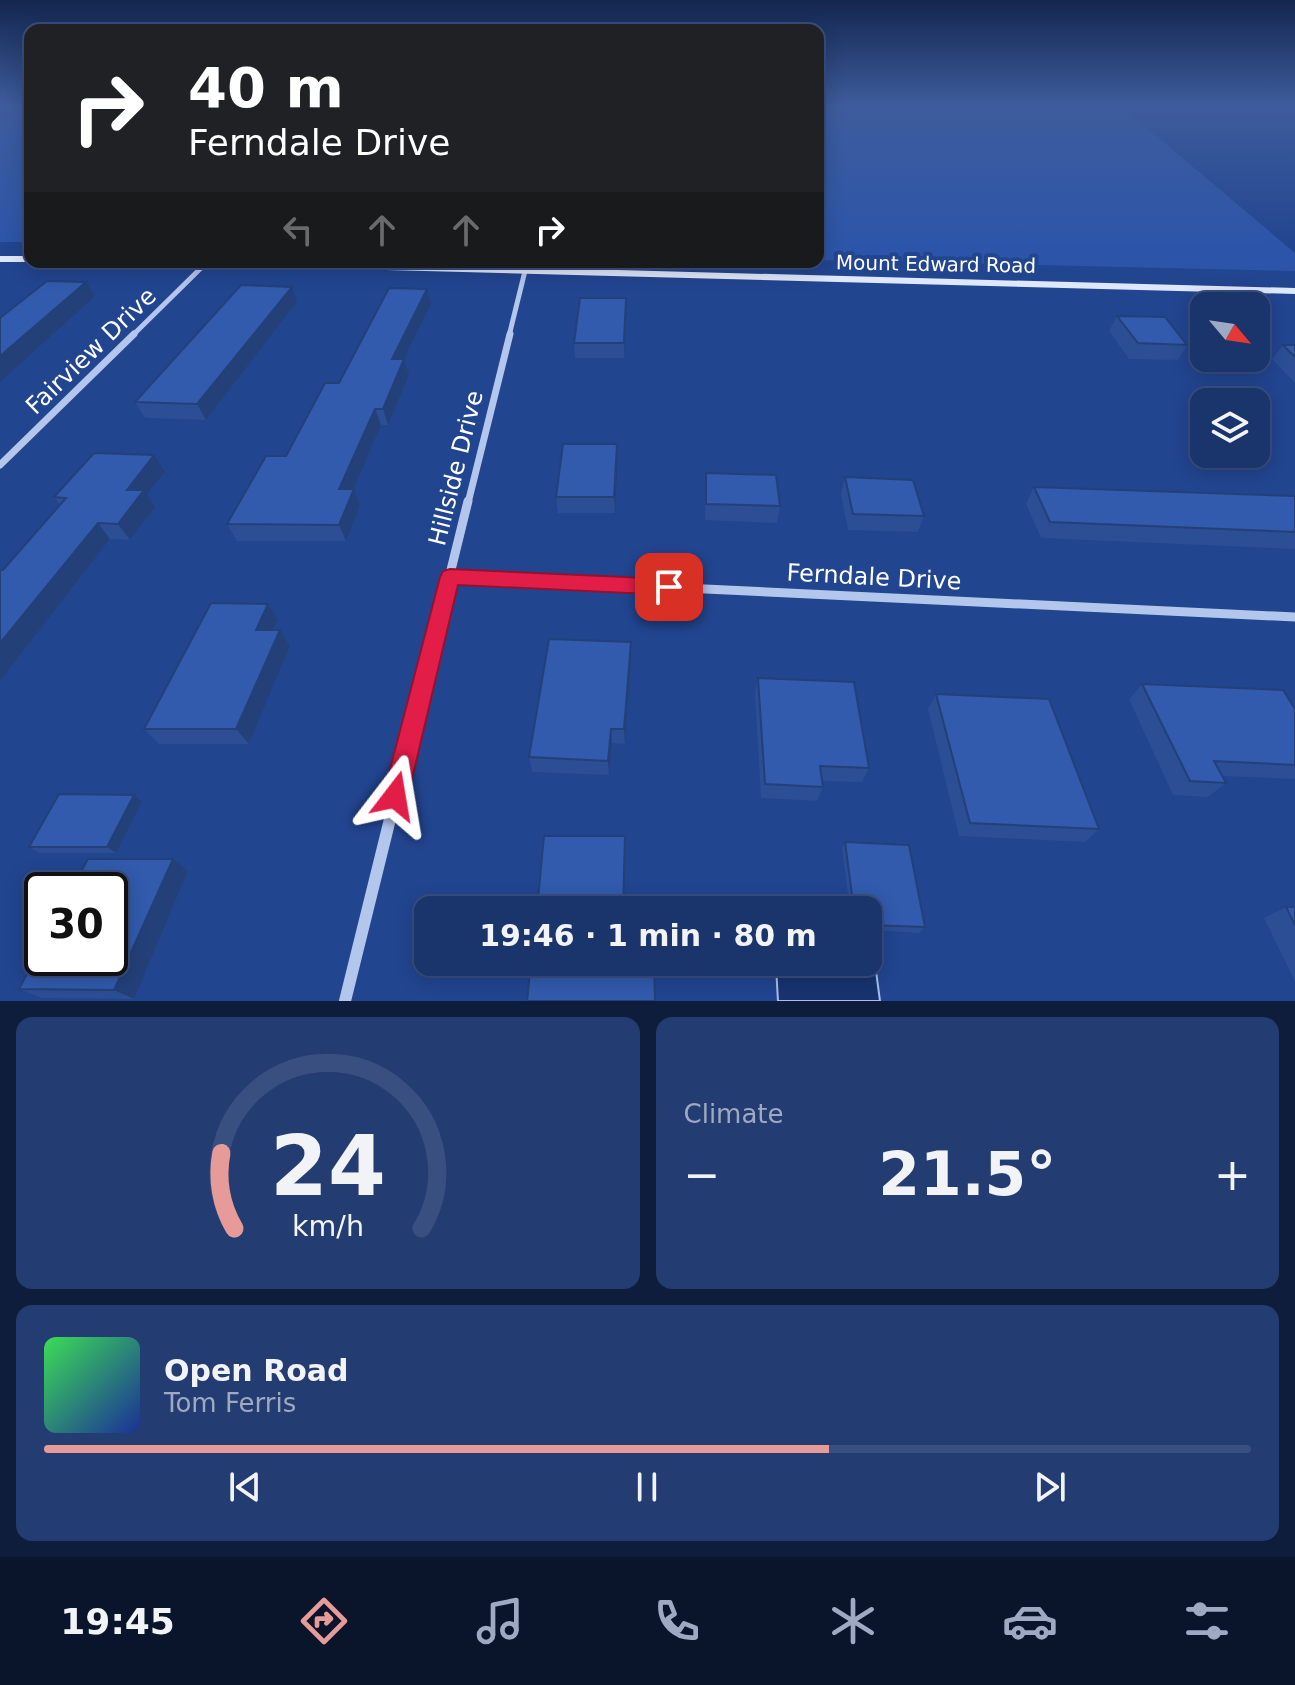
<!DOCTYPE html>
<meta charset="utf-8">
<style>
:root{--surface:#1a346c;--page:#233c72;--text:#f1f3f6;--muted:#9faac2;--line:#384f7f;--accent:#e69b98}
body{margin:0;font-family:"DejaVu Sans",sans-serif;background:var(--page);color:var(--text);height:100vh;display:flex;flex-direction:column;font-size:30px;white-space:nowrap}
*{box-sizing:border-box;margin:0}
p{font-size:26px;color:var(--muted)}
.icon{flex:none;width:44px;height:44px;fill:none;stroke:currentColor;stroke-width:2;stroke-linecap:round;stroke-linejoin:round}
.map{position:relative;height:1001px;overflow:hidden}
.details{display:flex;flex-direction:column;gap:16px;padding:16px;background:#0e1d3b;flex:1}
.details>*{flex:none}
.banner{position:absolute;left:24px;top:24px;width:800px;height:244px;border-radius:16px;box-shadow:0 4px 20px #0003,0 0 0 2px var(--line);background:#202124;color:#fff;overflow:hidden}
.needle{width:52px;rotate:119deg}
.controls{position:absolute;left:1190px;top:292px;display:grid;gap:16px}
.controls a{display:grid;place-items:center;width:80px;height:80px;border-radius:16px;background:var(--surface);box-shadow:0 4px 20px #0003,0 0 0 2px var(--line);font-size:40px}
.speed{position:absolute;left:24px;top:872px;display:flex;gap:16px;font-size:40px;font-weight:700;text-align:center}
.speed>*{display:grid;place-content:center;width:104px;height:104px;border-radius:50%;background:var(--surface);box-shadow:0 4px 20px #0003,0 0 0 2px var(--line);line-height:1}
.speed .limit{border:4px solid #111;border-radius:12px;background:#fff;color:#111}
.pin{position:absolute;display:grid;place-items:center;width:68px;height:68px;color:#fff;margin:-34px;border-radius:16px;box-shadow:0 4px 12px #0006}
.me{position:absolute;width:88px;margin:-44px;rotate:14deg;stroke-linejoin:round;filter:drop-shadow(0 0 6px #0008)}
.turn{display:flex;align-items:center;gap:28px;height:168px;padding:0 32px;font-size:36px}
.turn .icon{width:104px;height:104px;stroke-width:2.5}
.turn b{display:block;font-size:56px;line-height:68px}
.lanes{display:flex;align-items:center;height:76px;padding:0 32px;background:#0003;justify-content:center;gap:40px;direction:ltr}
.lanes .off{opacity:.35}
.big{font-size:60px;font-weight:600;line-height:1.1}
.details .tile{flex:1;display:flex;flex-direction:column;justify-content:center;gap:12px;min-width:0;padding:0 28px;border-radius:16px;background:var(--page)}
.details .dial{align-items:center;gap:0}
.dial svg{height:208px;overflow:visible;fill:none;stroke:var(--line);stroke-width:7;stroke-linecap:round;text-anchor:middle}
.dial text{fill:var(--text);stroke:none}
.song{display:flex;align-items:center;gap:24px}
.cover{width:96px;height:96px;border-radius:12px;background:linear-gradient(135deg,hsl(130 70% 55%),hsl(230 70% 35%))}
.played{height:8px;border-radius:4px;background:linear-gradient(90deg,var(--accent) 65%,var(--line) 65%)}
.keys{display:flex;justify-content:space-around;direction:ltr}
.heat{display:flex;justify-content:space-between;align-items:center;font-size:44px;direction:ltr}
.details .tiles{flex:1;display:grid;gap:16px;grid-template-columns:1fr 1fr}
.tile:last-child{grid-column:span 2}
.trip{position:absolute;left:414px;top:896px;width:468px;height:80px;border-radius:16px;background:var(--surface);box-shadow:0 4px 20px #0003,0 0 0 2px var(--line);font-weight:600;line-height:80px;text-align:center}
.tabs{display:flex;height:128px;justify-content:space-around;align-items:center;background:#0a152b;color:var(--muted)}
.tabs .icon{width:56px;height:56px}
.tabs .active{color:var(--accent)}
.tabs b{font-size:36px;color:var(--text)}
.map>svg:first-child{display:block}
</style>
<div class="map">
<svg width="1295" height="1001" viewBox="0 0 1295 1001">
<rect width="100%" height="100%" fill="#224590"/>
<path fill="#2c55a9" d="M0,107H30V242H0Z
M818,107H1122L1295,253V271L818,260Z"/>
<path fill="#183370" stroke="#a7bfee" stroke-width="2" d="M776,966L876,971L880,1001H778Z"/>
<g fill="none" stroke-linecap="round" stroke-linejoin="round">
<path stroke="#b3c6ec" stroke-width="5" d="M132,336L207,262
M509,336L525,271"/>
<path stroke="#b3c6ec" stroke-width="7" d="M0,465L134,334
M468,503L510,334"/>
<path stroke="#b3c6ec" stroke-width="9" d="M450,577L1295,617
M414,720L468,501"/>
<path stroke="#b3c6ec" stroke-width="12" d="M345,1001L415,718"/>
<path fill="#dfe7fa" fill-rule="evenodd" d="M0,256H30L31,262H0Z
M188,262H316L1295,288V294L193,265Z"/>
</g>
<path fill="#2b4e95" d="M1281,107H1295V115Z
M427,289L431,304L404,359L409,375L388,425H381L353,489L360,506L346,541H237L227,524Z
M626,298L624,358H575L574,343Z
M297,302L206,420L145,418L135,402Z
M1117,316L1187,345L1178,360L1129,359L1109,331Z
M1283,345H1295V383L1272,359Z
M618,460L615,513H558L556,497Z
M165,472L147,494L155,507L130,540L110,539L0,681V570H3L60,505L54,497Z
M706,473L780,506L777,523L705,520Z
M845,477L924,516L918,532L848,530L841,494Z
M1034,487L1295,496V549L1041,538L1026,504Z
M268,604L278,619L274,630H280L290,646L249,744H159L144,729Z
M631,658L625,744L612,743L609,775L532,772L529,757Z
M758,678L869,768L862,782L822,781L823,787L817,801L761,798L755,693Z
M1142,684L1295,709V779L1222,776L1226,783L1208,797L1173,795L1129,699Z
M936,694L1099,829L1085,842L959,836L928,709Z
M134,795L142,802L116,853H39L29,847Z
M845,842L925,927L920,933L868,930V910H850L842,848Z
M173,859L188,871L134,999L42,998L19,989Z
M1286,907H1295V982L1264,918Z"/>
<path fill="#234079" d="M86,282L95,296L0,382V356Z
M292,287L297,302L206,420L197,404Z
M427,289L431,304L396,375L392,359Z
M626,298V313L624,358V343Z
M404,359L409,375L388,425L383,409Z
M375,409L381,425L346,506L339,489Z
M617,444L618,460L615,513L614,497Z
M154,455L165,472L147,494L155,507L130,540L118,524L127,490Z
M354,489L360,506L346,541L339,525Z
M98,523L110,539L0,681V643Z
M268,604L278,619L267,646L256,630Z
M280,630L290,646L249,744L236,729Z
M631,642V658L625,744L624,729Z
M611,729L612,743L609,775L608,761Z
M134,795L142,802L116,853L107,847Z
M173,859L188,871L134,999L114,990Z"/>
<path fill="#325bad" stroke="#234079" stroke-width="2" d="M47,281L86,282L0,356V318Z
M241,285L292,287L197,404L135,402Z
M389,288L427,289L392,359H404L383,409H375L339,489H354L339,525L227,524L266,456H286L325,383H339Z
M580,298H626L624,343H574Z
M1117,316L1165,317L1187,345L1138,343Z
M1283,345H1295V357Z
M563,444H617L614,497H556Z
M94,453L154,455L127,490H144L118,524L98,523L0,643V570H3L66,498L54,497Z
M706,473L776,475L780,506L706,504Z
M845,477L913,480L924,516L853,514Z
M1034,487L1295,496V532L1050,522Z
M211,603L268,604L256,630H280L236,729H144Z
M549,639L631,642L624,729H611L608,761L529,757Z
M758,678L854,682L869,768L820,766L823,787L765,784Z
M1142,684L1283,690L1295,709V765L1214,761L1226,783L1190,781Z
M936,694L1049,699L1099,829L970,823Z
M59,794L134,795L107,847H29Z
M544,836H625L623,910H537Z
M845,842L909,845L925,927L868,925V910H854Z
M88,859H173L114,990L19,989L42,946V958H110V890H71Z
M1286,907H1295V925Z
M531,962H654L655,1001H527Z"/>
<linearGradient id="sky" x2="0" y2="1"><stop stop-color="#13264f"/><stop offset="0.43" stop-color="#3e5c9c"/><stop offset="1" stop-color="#3e5c9c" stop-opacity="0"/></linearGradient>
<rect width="1295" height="247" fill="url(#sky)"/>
<path fill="#e11d48" stroke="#92132f" stroke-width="2" d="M450,569L669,579L676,581L679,587L676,593L669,595L458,585L408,796L404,805L395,809L386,805L383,796L440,577L443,571Z"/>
<g text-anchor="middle" stroke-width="8" stroke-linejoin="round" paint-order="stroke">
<g font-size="20" fill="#fff" stroke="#224590">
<text transform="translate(936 264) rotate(1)" y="7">Mount Edward Road</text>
</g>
<g font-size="24" fill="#fff" stroke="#224590">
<text transform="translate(91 351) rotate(-44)" y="8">Fairview Drive</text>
<text transform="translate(456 468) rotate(-76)" y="8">Hillside Drive</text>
<text transform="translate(874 577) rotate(3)" y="8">Ferndale Drive</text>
</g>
</g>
</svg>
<div class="controls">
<a><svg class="needle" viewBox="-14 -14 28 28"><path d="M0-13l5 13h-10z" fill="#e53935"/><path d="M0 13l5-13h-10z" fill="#9faac2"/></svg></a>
<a><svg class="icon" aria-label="layers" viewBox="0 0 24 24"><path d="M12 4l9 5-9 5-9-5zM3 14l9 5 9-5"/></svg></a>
</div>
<div class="speed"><div class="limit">30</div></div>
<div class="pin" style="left:669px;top:587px;background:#d93025"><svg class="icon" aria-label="arrive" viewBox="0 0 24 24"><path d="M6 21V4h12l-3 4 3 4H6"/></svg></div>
<svg class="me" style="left:395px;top:796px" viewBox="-20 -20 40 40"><path d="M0-17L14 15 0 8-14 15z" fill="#e11d48" stroke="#fff" stroke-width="4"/></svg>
<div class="trip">19:46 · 1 min · 80 m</div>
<div class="banner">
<div class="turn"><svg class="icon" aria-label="right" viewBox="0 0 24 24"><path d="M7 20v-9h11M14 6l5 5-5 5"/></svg><div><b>40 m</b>Ferndale Drive</div></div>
<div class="lanes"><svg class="icon off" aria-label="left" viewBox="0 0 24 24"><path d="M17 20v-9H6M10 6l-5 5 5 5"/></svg><svg class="icon off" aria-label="ahead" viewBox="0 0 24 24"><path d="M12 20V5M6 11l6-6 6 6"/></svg><svg class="icon off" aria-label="ahead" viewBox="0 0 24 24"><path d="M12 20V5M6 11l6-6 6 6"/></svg><svg class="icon" aria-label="right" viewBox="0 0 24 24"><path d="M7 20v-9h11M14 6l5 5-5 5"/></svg></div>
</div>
</div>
<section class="details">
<div class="tiles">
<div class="tile dial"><svg viewBox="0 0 100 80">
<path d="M14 69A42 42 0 1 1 86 69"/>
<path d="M14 69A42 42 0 0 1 9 40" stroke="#e69b98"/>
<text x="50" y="56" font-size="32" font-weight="700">24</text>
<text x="50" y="72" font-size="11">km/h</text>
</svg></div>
<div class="tile"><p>Climate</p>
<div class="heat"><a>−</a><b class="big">21.5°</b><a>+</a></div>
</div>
<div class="tile">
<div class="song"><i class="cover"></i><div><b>Open Road</b><p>Tom Ferris</p></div></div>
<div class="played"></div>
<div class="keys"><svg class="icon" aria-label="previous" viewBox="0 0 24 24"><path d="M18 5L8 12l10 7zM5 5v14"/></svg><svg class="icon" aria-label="pause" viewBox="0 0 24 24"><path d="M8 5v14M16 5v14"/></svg><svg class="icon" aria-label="next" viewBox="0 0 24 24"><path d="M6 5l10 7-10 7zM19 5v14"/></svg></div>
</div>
</div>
</section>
<nav class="tabs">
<b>19:45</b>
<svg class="icon active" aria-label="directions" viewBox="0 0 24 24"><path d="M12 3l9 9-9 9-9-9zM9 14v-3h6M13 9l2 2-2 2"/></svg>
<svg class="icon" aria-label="music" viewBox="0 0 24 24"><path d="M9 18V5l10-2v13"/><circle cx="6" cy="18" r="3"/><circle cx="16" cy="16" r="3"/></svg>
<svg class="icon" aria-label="phone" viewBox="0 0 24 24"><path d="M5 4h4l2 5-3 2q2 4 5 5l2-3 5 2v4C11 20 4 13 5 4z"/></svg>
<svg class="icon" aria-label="climate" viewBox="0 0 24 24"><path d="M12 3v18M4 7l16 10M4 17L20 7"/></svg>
<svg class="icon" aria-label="car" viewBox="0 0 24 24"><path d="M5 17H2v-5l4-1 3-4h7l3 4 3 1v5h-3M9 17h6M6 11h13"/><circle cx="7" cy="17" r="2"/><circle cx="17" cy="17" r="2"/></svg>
<svg class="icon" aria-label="filters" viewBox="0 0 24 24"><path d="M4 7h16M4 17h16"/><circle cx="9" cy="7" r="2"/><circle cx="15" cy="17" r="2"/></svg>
</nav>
